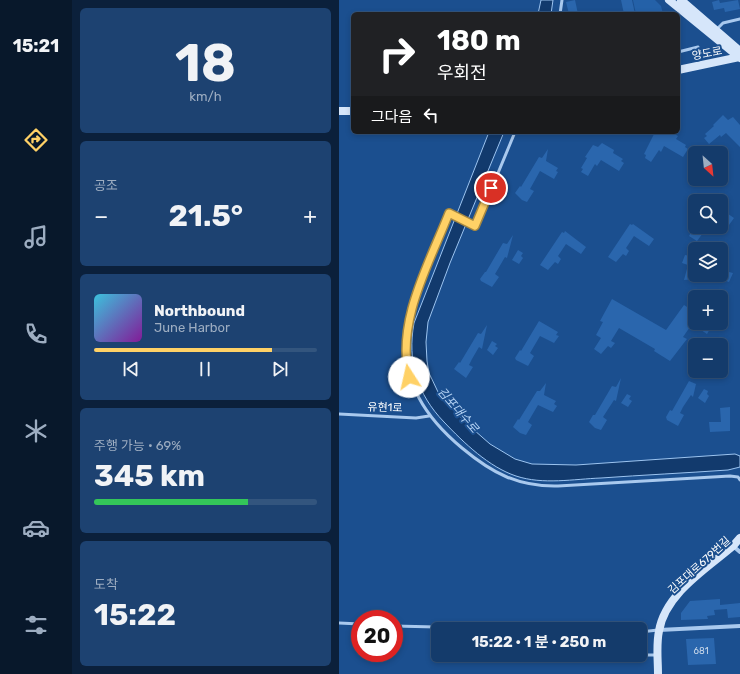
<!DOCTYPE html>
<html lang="ko">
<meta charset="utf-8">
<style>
:root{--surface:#143b6b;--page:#1d4271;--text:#f1f3f6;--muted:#9dadc1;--line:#33557e;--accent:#ffd166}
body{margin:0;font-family:Rubik,"Noto Sans KR",sans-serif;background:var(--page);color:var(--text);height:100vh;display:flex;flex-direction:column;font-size:15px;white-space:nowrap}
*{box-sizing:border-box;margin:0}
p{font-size:13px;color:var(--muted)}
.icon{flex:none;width:22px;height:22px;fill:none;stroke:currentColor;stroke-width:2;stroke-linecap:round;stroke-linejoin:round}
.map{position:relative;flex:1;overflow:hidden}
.details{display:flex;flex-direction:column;gap:8px;padding:8px;background:#0b203b;width:267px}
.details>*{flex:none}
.guide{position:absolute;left:12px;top:12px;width:329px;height:122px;border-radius:6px;box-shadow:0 2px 6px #0003,0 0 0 1px var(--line);background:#202124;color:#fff;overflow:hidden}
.needle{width:26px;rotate:153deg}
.buttons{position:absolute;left:349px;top:146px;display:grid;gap:8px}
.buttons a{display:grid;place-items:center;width:40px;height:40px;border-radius:6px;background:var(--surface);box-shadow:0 2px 6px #0003,0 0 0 1px var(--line);font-size:20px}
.speed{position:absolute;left:12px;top:610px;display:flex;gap:8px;font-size:20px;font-weight:700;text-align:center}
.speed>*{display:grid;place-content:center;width:52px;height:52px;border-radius:50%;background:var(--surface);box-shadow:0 2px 6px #0003,0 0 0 1px var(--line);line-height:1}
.speed .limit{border:6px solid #d22;background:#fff;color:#111}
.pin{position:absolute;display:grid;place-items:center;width:34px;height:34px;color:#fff;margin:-17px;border:2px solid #fff;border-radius:50%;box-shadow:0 1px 4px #0007}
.me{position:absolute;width:44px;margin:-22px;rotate:350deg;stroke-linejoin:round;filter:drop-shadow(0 0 3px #0008)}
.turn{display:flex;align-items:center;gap:14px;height:84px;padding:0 20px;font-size:18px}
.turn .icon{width:52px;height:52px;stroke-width:2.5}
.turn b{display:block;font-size:28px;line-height:34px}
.then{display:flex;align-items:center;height:38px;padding:0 20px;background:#0003;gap:8px;font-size:15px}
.big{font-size:30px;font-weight:700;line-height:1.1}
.details .card{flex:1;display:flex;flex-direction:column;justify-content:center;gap:6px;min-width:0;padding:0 14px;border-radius:6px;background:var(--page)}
.details .dial{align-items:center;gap:0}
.dial b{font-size:52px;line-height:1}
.song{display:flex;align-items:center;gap:12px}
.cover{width:48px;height:48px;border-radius:6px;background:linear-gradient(135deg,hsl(190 70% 55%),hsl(290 70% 35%))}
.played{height:4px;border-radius:2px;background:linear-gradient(90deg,var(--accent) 80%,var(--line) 80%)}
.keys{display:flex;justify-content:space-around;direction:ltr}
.heat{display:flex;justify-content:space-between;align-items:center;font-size:22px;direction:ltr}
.charge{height:6px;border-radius:3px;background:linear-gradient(90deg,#34c759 69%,var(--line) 0)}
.trip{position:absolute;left:92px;top:622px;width:216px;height:40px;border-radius:6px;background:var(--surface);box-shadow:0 2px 6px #0003,0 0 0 1px var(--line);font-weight:700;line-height:40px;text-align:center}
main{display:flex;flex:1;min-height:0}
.tabs{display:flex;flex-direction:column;width:72px;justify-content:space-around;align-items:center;background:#08182b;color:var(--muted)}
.tabs .icon{width:28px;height:28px}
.tabs .current{color:var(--accent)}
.tabs b{font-size:18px;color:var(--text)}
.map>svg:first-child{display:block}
</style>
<main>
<nav class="tabs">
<b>15:21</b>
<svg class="icon current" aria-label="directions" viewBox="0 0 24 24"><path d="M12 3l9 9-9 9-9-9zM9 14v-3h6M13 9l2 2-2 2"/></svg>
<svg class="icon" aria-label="music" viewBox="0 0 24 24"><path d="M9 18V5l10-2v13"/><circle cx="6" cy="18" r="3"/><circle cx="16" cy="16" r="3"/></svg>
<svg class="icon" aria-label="phone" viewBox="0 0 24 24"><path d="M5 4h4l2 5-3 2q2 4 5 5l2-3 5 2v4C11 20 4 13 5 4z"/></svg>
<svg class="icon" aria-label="climate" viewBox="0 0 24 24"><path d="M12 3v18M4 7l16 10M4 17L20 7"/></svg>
<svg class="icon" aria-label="car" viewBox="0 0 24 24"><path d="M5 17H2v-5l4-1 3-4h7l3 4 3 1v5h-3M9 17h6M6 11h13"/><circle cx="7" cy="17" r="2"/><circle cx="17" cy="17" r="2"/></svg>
<svg class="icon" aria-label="filters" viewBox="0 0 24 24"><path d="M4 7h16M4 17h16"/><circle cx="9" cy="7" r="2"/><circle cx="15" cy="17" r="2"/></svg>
</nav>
<section class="details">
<div class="card dial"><b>18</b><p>km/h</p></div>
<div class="card"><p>공조</p>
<div class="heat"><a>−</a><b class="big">21.5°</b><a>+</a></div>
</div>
<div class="card">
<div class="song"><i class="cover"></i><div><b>Northbound</b><p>June Harbor</p></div></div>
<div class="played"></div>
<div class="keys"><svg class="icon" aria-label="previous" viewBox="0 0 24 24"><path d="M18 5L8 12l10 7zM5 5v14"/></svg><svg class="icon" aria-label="pause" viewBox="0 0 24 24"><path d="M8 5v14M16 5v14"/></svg><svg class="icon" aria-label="next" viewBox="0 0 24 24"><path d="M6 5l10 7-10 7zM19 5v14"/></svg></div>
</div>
<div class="card"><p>주행 가능 · 69%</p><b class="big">345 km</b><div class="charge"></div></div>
<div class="card"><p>도착</p><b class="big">15:22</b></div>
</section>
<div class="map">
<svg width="401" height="674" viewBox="0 0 401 674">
<rect width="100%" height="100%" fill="#1b4f8f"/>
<path fill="#2461a8" d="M294,0H316L322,6L324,14H297Z"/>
<path fill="#123a6d" stroke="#9cc4f0" d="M202,0H214L212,14H199Z
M150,132H165L111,263L89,322L87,342L88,361L90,373L99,392L127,423L151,444L176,459L193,464L237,465L396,454L401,456V467L389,470C346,473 304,475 262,478C235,479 204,485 177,476C150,467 125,443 105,422C78,394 68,361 75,323Z"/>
<path fill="#2a66ad" d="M236,0L239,14H230L227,2Z
M282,0H293L296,14H285Z
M380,0L381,3L399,0L401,9L386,12L385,8L375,10L373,2Z
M384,115L389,120L394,117L401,125V147L387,133L382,137L381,135L370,144L365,138L368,136L366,134L375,126L374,125Z
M316,132H332L339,136L337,139L347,145L346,147L349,149L344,157L325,146L322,152L320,150L312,162L306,158L307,155L305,154Z
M263,143L275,150L274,153L284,159L282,161L285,163L280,171L262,160L258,166L256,164L249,176L242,172L244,169L242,168L248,158L246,157L254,145L259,147Z
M209,149L207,161L219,168L217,171L219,172L215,179L201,171L191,189L195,191L188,202L183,200L176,193L181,186L182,187L200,157L203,158Z
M382,209L395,218L390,225L382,219Z
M291,224L293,225L294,224L315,239L310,246L295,236L287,248L290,251L287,256L284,254L277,262L269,257Z
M355,227H368L371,230L367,235L364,233L358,241L350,236Z
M226,231L247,247L242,254L227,244L219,256L222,259L219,264L216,262L209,270L201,265L223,232L225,233Z
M174,235L168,258L166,257L159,269L156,274L160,277L153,287L142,281L141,279L146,272H147L164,243L168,244Z
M179,250L184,253L182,256L184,258L180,264L173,260Z
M346,255L356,257V279L345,280L349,265L343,263Z
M382,270L394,273L390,282L382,279Z
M273,299L327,330L345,305L356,312V323H366L372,327L368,334L353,324L344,337L348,339L331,361L315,351L316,349L280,328L272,341L276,343L272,348L269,346L262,354L255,349L262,338L257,335L264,322L261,321Z
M200,321L219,332L217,335L220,336L215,343L201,336L191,353L195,356L189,366L177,360L176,358L181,350L182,351Z
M148,325L143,349L140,347L133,359L130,365L134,367L127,378L115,369L120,362L121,363L139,333L142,334Z
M153,341L158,344L156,346L159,348L154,355L148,350Z
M282,378L277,401L275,400L264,417L268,420L262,430L256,428L250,422L254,415H256L273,386L277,387Z
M350,381L357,384L354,397L352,395L344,407L341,413L345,415L339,426L328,420L327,417L331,410L333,411Z
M207,383L205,395L217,401L215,404L218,406L214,412L199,405L189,422L193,425L187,435L181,433L174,427L179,419L180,420L198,391H201Z
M365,389L369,391L368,394L370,396L366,403L359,398Z
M288,394L292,396L290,399L293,401L289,407L282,403Z
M391,407V431L371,432L370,422H382L381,408Z
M381,599V605L401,603V617L389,618L388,609L375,610L376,615L368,616L369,619L342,620V613L351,601Z
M375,638L377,664L349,665L347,639Z"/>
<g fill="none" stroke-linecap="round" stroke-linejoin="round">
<path stroke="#a9c9ee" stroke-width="3" d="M221,14L223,0
M377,30L384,23L401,19
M339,52L359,47
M176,132L137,226L110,213C73,305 31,371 123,448C153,473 179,487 219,486L391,476L399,477L401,480
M0,414L77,418L90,416
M0,623L21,624
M55,626L183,629
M301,632L319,630
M301,655H317"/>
<path stroke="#a9c9ee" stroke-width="4" d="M394,546L401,552
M320,630L401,626"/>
<path stroke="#d6e6fa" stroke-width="8" d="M330,0L401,58
M342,0L401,51
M339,70L401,57
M0,111H14
M319,674C319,660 317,645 320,631C326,594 367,569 394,546L401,538"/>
</g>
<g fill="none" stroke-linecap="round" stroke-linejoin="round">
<defs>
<path id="route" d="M70,377C57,321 90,264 110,213L136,226L152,188"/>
</defs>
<use href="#route" stroke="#a68842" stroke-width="10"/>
<use href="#route" stroke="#ffd166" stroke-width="7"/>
</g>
<g text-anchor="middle" stroke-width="4" stroke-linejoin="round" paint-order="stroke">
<g font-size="9" fill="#cad9ea">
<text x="362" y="654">681</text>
</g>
<g font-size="11" fill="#fff" stroke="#1b4f8f">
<text transform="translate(368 53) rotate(-11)" y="4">양도로</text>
<text transform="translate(46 407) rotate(2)" y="4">유현1로</text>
<text transform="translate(360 565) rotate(-42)" y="4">김포대로679번길</text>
</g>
<g font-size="12" font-style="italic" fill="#b5d3f5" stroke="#1b4f8f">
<text transform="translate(119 410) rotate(49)" y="4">김포대수로</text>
</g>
</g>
</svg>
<div class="buttons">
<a><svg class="needle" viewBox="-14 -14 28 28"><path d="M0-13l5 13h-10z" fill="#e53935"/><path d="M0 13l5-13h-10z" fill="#9dadc1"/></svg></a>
<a><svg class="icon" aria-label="search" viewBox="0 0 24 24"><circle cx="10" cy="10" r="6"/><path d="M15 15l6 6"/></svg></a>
<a><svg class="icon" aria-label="layers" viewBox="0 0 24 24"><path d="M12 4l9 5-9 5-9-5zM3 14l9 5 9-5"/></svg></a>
<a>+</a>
<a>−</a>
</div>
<div class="speed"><div class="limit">20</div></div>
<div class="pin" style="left:152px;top:188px;background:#d93025"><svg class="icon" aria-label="arrive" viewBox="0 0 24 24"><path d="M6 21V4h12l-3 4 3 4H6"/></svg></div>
<svg class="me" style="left:70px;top:377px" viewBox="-20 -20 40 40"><circle r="19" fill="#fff"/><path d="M0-13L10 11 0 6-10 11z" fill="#ffd166"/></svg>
<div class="trip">15:22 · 1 분 · 250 m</div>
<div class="guide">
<div class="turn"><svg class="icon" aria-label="right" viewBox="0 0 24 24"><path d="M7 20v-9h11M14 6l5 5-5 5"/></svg><div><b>180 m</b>우회전</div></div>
<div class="then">그다음<svg class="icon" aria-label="left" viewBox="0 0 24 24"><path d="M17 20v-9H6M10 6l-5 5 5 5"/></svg></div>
</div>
</div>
</main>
